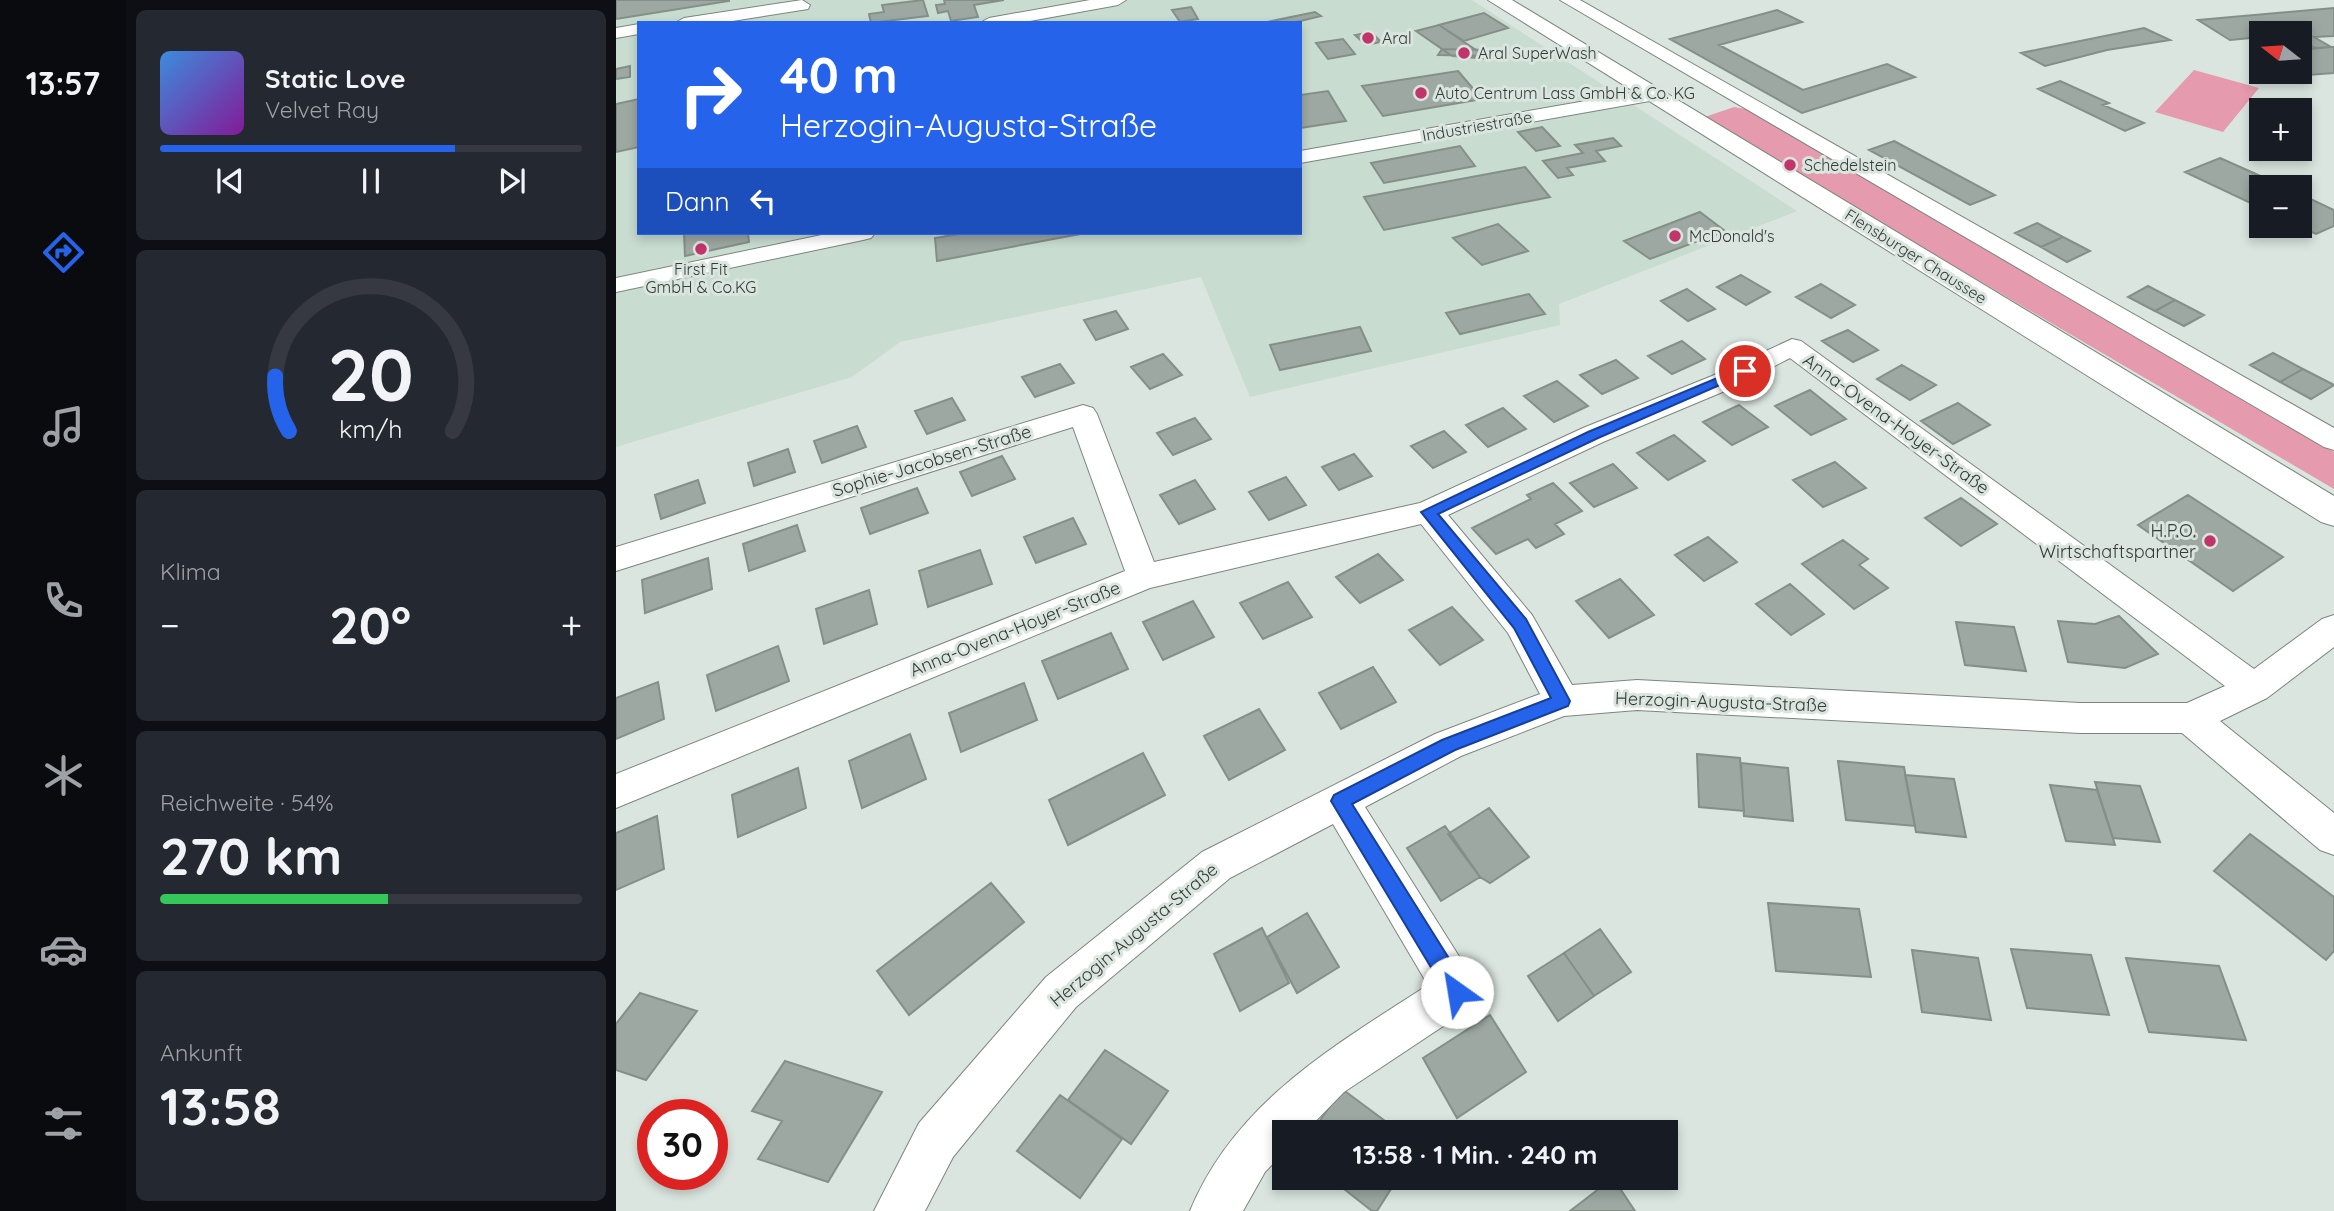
<!DOCTYPE html>
<html lang="de">
<meta charset="utf-8">
<style>
:root{--surface:#171b24;--page:#242831;--text:#f1f3f6;--muted:#9ea1a6;--line:#363941;--accent:#2563eb}
body{margin:0;font-family:Quicksand,sans-serif;background:var(--page);color:var(--text);height:100vh;display:flex;flex-direction:column;font-size:26px;white-space:nowrap}
*{box-sizing:border-box;margin:0}
p{font-size:23px;color:var(--muted)}
.icon{flex:none;width:38px;height:38px;fill:none;stroke:currentColor;stroke-width:2;stroke-linecap:round;stroke-linejoin:round}
.map{position:relative;flex:1;overflow:hidden}
.details{display:flex;flex-direction:column;gap:10px;padding:10px;background:#0d0f14;width:490px}
.details>*{flex:none}
.top-card{position:absolute;left:21px;top:21px;width:665px;height:214px;border-radius:0px;box-shadow:0 4px 10px #0003;background:#2563eb;color:#fff;overflow:hidden}
.needle{width:46px;rotate:287deg}
.buttons{position:absolute;left:1633px;top:21px;display:grid;gap:14px}
.buttons a{display:grid;place-items:center;width:63px;height:63px;border-radius:0px;background:var(--surface);box-shadow:0 4px 10px #0003;font-size:35px}
.speed{position:absolute;left:21px;top:1099px;display:flex;gap:14px;font-size:35px;font-weight:700;text-align:center}
.speed>*{display:grid;place-content:center;width:91px;height:91px;border-radius:50%;background:var(--surface);box-shadow:0 4px 10px #0003;line-height:1}
.speed .limit{border:10px solid #d22;background:#fff;color:#111}
.pin{position:absolute;display:grid;place-items:center;width:60px;height:60px;color:#fff;margin:-30px;border:4px solid #fff;border-radius:50%;box-shadow:0 2px 7px #0007}
.me{position:absolute;width:77px;margin:-38px;rotate:328deg;stroke-linejoin:round;filter:drop-shadow(0 0 5px #0008)}
.turn{display:flex;align-items:center;gap:24px;height:147px;padding:0 28px;font-size:32px}
.turn .icon{width:91px;height:91px;stroke-width:2.5}
.turn b{display:block;font-size:49px;line-height:60px}
.then{display:flex;align-items:center;height:66px;padding:0 28px;background:#0003;gap:14px;font-size:26px}
.big{font-size:52px;font-weight:800;line-height:1.1}
.details .widget{flex:1;display:flex;flex-direction:column;justify-content:center;gap:10px;min-width:0;padding:0 24px;border-radius:10px;background:var(--page)}
.details .dial{align-items:center;gap:0}
.dial svg{height:182px;overflow:visible;fill:none;stroke:var(--line);stroke-width:7;stroke-linecap:round;text-anchor:middle}
.dial text{fill:var(--text);stroke:none}
.song{display:flex;align-items:center;gap:21px}
.cover{width:84px;height:84px;border-radius:10px;background:linear-gradient(135deg,hsl(210 70% 55%),hsl(290 70% 35%))}
.played{height:7px;border-radius:4px;background:linear-gradient(90deg,var(--accent) 70%,var(--line) 70%)}
.keys{display:flex;justify-content:space-around;direction:ltr}
.heat{display:flex;justify-content:space-between;align-items:center;font-size:38px;direction:ltr}
.charge{height:10px;border-radius:5px;background:linear-gradient(90deg,#34c759 54%,var(--line) 0)}
.trip{position:absolute;left:656px;top:1120px;width:406px;height:70px;border-radius:0px;background:var(--surface);box-shadow:0 4px 10px #0003;font-weight:800;line-height:70px;text-align:center}
main{display:flex;flex:1;min-height:0}
.tab-bar{display:flex;flex-direction:column;width:126px;justify-content:space-around;align-items:center;background:#090b0e;color:var(--muted)}
.tab-bar .icon{width:49px;height:49px}
.tab-bar .active{color:var(--accent)}
.tab-bar b{font-size:32px;color:var(--text)}
.map>svg:first-child{display:block}
</style>
<main>
<nav class="tab-bar">
<b>13:57</b>
<svg class="icon active" aria-label="directions" viewBox="0 0 24 24"><path d="M12 3l9 9-9 9-9-9zM9 14v-3h6M13 9l2 2-2 2"/></svg>
<svg class="icon" aria-label="music" viewBox="0 0 24 24"><path d="M9 18V5l10-2v13"/><circle cx="6" cy="18" r="3"/><circle cx="16" cy="16" r="3"/></svg>
<svg class="icon" aria-label="phone" viewBox="0 0 24 24"><path d="M5 4h4l2 5-3 2q2 4 5 5l2-3 5 2v4C11 20 4 13 5 4z"/></svg>
<svg class="icon" aria-label="climate" viewBox="0 0 24 24"><path d="M12 3v18M4 7l16 10M4 17L20 7"/></svg>
<svg class="icon" aria-label="car" viewBox="0 0 24 24"><path d="M5 17H2v-5l4-1 3-4h7l3 4 3 1v5h-3M9 17h6M6 11h13"/><circle cx="7" cy="17" r="2"/><circle cx="17" cy="17" r="2"/></svg>
<svg class="icon" aria-label="filters" viewBox="0 0 24 24"><path d="M4 7h16M4 17h16"/><circle cx="9" cy="7" r="2"/><circle cx="15" cy="17" r="2"/></svg>
</nav>
<section class="details">
<div class="widget">
<div class="song"><i class="cover"></i><div><b>Static Love</b><p>Velvet Ray</p></div></div>
<div class="played"></div>
<div class="keys"><svg class="icon" aria-label="previous" viewBox="0 0 24 24"><path d="M18 5L8 12l10 7zM5 5v14"/></svg><svg class="icon" aria-label="pause" viewBox="0 0 24 24"><path d="M8 5v14M16 5v14"/></svg><svg class="icon" aria-label="next" viewBox="0 0 24 24"><path d="M6 5l10 7-10 7zM19 5v14"/></svg></div>
</div>
<div class="widget dial"><svg viewBox="0 0 100 80">
<path d="M14 69A42 42 0 1 1 86 69"/>
<path d="M14 69A42 42 0 0 1 8 45" stroke="#2563eb"/>
<text x="50" y="56" font-size="32" font-weight="700">20</text>
<text x="50" y="72" font-size="11">km/h</text>
</svg></div>
<div class="widget"><p>Klima</p>
<div class="heat"><a>−</a><b class="big">20°</b><a>+</a></div>
</div>
<div class="widget"><p>Reichweite · 54%</p><b class="big">270 km</b><div class="charge"></div></div>
<div class="widget"><p>Ankunft</p><b class="big">13:58</b></div>
</section>
<div class="map">
<svg width="1718" height="1211" viewBox="0 0 1718 1211">
<rect width="100%" height="100%" fill="#d9e5de"/>
<path fill="#c8dcd0" fill-rule="evenodd" d="M0,0H856L1181,211L943,304L944,325L634,397L585,277L284,342L236,377L0,447ZM23,23H684V233H23Z"/>
<path fill="#e59aad" d="M1578,70L1643,88L1607,132L1539,112Z
M1118,107L1140,111L1718,452V489L1086,118Z"/>
<path fill="#9ca8a1" stroke="#848f88" stroke-width="2" d="M0,0H113V1L0,19Z
M307,0L312,16L255,23L253,14L268,12L266,5Z
M328,0H388L358,5L362,17L335,21L332,11L322,13L320,5L329,4Z
M575,7L582,19L564,22L556,10Z
M1718,8V36L1698,37L1715,47L1699,48L1684,39V33H1645V37L1614,40L1582,20Z
M1161,10L1186,22L1103,45L1187,90L1271,64L1299,77L1186,113L1054,39Z
M699,12L705,16L676,23L651,22Z
M868,13L892,28L848,41L823,25Z
M823,25L863,52L876,53L874,59L836,56L800,31Z
M1528,28L1554,40L1491,50L1429,66L1405,53Z
M755,32L765,42L750,45L739,35Z
M727,39L739,54L712,59L700,43Z
M1715,47H1718V73L1692,75L1684,70V50Z
M826,49L873,50L871,56L822,55Z
M14,66V77L0,79V69Z
M842,71L866,99L767,116L746,86Z
M1444,81L1493,103L1487,105L1528,123L1509,131L1422,89Z
M712,91L730,121L684,128V95Z
M23,99V147L0,152V104Z
M926,127L944,146L920,151L902,132Z
M997,138L1005,146L980,151L989,161L951,168L957,175L942,178L927,161L967,153L959,145Z
M1278,141L1379,195L1354,205L1253,150Z
M844,146L859,166L768,183L755,163Z
M1604,158L1669,187H1645V208L1569,172Z
M909,167L934,197L768,230L748,197Z
M1684,194L1718,210V226L1700,234L1682,226Z
M1084,212L1109,231L1034,259L1008,241Z
M1421,223L1447,237L1425,247L1399,233Z
M882,224L912,251L866,265L837,238Z
M68,233H132L133,242L69,256Z
M348,233H463L464,234L321,261L319,238Z
M1447,237L1474,251L1451,262L1425,247Z
M1125,275L1154,292L1130,305L1101,287Z
M1205,284L1239,305L1215,318L1180,297Z
M1532,286L1559,300L1539,311L1512,297Z
M1071,289L1099,309L1072,321L1045,301Z
M913,294L929,314L844,334L830,313Z
M1559,300L1588,315L1568,326L1539,311Z
M500,311L512,329L480,340L468,320Z
M744,327L755,351L664,370L654,345Z
M1232,330L1262,350L1237,362L1206,341Z
M1066,341L1089,359L1056,374L1032,356Z
M1657,353L1687,369L1664,382L1634,365Z
M547,354L566,375L534,389L515,367Z
M1000,360L1022,378L986,394L964,375Z
M444,364L458,383L419,397L406,377Z
M1286,365L1320,385L1294,400L1261,379Z
M1687,369L1718,385L1695,399L1664,382Z
M941,381L972,406L938,422L908,396Z
M1194,390L1230,419L1195,435L1159,406Z
M336,398L349,420L311,434L299,411Z
M1342,403L1374,425L1337,444L1305,421Z
M1123,405L1152,427L1116,445L1087,422Z
M887,408L910,429L872,447L850,425Z
M579,418L595,439L557,455L541,433Z
M241,426L250,447L206,463L198,441Z
M828,431L850,452L817,468L795,446Z
M1058,435L1089,461L1052,480L1021,453Z
M172,449L179,472L138,486L132,463Z
M738,454L756,476L723,490L706,467Z
M386,456L399,479L356,496L344,472Z
M1219,462L1250,488L1207,507L1177,480Z
M997,464L1021,488L978,507L954,483Z
M670,477L690,505L653,520L633,492Z
M82,480L89,503L45,519L39,495Z
M579,480L599,509L563,524L544,495Z
M937,483L966,511L939,524L948,534L920,548L912,539L880,554L856,528L915,499L911,495Z
M301,488L312,513L254,534L245,508Z
M1572,495L1667,557L1617,591L1522,525Z
M1345,498L1381,524L1345,546L1309,518Z
M457,518L470,544L420,563L408,537Z
M181,525L189,551L133,571L127,544Z
M1092,537L1121,562L1088,581L1059,555Z
M1227,540L1252,559L1243,565L1272,588L1238,609L1186,564Z
M364,550L376,584L312,607L303,571Z
M762,554L787,580L744,603L720,577Z
M92,558L96,589L29,613L26,580Z
M1004,579L1038,615L993,638L960,601Z
M672,582L696,617L647,639L624,603Z
M1174,584L1208,614L1175,635L1140,604Z
M253,590L261,624L208,644L200,609Z
M577,601L598,637L547,660L527,622Z
M836,607L867,640L824,665L793,630Z
M1503,616L1542,654L1509,668L1452,662L1442,621L1479,624Z
M1340,622L1398,627L1410,671L1349,665Z
M495,633L512,669L442,699L426,661Z
M162,646L173,681L100,711L91,675Z
M757,667L780,702L725,729L703,693Z
M42,682L48,719L0,739V698Z
M408,683L421,720L345,752L333,713Z
M643,709L669,750L613,780L588,736Z
M294,734L310,779L246,808L233,761Z
M527,753L549,795L452,845L433,800Z
M1081,754L1124,758L1128,811L1083,807Z
M1222,761L1288,767L1299,826L1230,820Z
M1125,763L1172,768L1177,821L1128,816Z
M182,768L190,808L122,837L116,795Z
M1289,775L1338,779L1350,837L1300,832Z
M1479,782L1524,786L1544,842L1497,838Z
M1434,785L1481,790L1499,845L1450,841Z
M873,808L913,857L874,883L864,877L832,834Z
M41,816L48,869L0,890V833Z
M829,826L864,877L825,901L791,848Z
M1634,834L1718,897V951L1710,960L1598,871Z
M375,883L408,922L293,1015L261,971Z
M1152,903L1243,909L1255,977L1160,971Z
M691,913L723,967L681,993L651,937Z
M646,928L673,983L624,1011L598,954Z
M984,929L1015,972L978,996L948,953Z
M1395,949L1475,955L1493,1015L1411,1008Z
M1296,950L1362,958L1375,1020L1306,1012Z
M948,953L978,996L942,1021L912,976Z
M1510,958L1603,966L1630,1040L1533,1032Z
M24,993L81,1011L30,1080L0,1070V1024Z
M874,1015L910,1072L841,1118L807,1058Z
M489,1050L552,1091L515,1144L452,1100Z
M169,1061L266,1092L212,1182L142,1159L166,1121L136,1111Z
M726,1089L784,1132H696Z
M444,1095L506,1139L464,1198L401,1151Z
M714,1178H782L761,1211H756Z
M997,1178L1019,1211H954Z"/>
<g fill="none" stroke-linecap="round" stroke-linejoin="round">
<defs>
<path id="street" d="M186,0L194,5L192,9L104,23H59L68,18Z
M474,0H510L502,5L403,23H364L373,18Z
M944,0H964L1718,428V450L1708,447Z
M23,24V34L0,38V28Z
M1038,89L1045,91L1048,95L1045,99L684,163V151Z
M215,233H259L255,238L247,240L0,292V278Z
M1176,339L1185,341L1638,669L1706,619L1718,615V647L1651,698L1604,721L1718,813V855L1704,850L1566,733H1464L1021,710L948,716L845,756L749,807L856,977L863,992L856,1007L728,1092L689,1132H668V1152L649,1172L627,1211H574C619,1102 718,1046 812,985L717,824L614,878L460,1007L337,1157L309,1211H258L303,1123L430,977L586,852L819,734L924,694L892,633L805,524L534,588L0,808V774L509,571L457,427L0,571V547L467,405L477,408L481,414L538,562L804,503L967,428L1096,376ZM1174,358L1609,686L1571,703H1464L1021,680L956,685L916,615L832,515L987,442L1116,388Z"/>
<path id="secondary" d="M872,0H896L1718,496V526L1705,522Z"/>
</defs>
<use href="#street" stroke="#7b867f" stroke-width="2"/>
<use href="#secondary" stroke="#7b867f" stroke-width="2"/>
<use href="#street" fill="#fff" fill-rule="evenodd"/>
<use href="#secondary" fill="#fff" fill-rule="evenodd"/>
</g>
<path fill="#2563eb" stroke="#184099" stroke-width="2" d="M1125,368L1136,371L982,438L822,514L910,619L954,701L952,706L839,750L736,804L849,984L852,992L849,999L841,1002L834,999L715,801L718,795L826,740L935,698L898,628L805,512L972,432Z"/>
<g fill="#c1356a" stroke="#d9e5de" stroke-width="2.5">
<circle cx="752" cy="38" r="7"/>
<circle cx="848" cy="53" r="7"/>
<circle cx="805" cy="93" r="7"/>
<circle cx="1174" cy="165" r="7"/>
<circle cx="1059" cy="236" r="7"/>
<circle cx="85" cy="249" r="7"/>
<circle cx="1594" cy="541" r="7"/>
</g>
<g text-anchor="middle" stroke-width="6" stroke-linejoin="round" paint-order="stroke">
<g font-size="16" fill="#353a37" stroke="#d9e5de" text-anchor="start">
<text x="766" y="44">Aral</text>
<text x="862" y="59">Aral SuperWash</text>
<text x="819" y="99">Auto Centrum Lass GmbH &amp; Co. KG</text>
<text x="1188" y="171">Schedelstein</text>
<text x="1073" y="242">McDonald's</text>
<text x="85" y="275" text-anchor="middle">First Fit<tspan x="85" dy="18">GmbH &amp; Co.KG</tspan></text>
</g>
<g font-size="16" fill="#353a37" stroke="#d9e5de">
<text transform="translate(861 126) rotate(-10)" y="6">Industriestraße</text>
<text transform="translate(1300 256) rotate(32)" y="6">Flensburger Chaussee</text>
</g>
<g font-size="18" fill="#353a37" stroke="#d9e5de">
<text transform="translate(1280 424) rotate(36)" y="6">Anna-Ovena-Hoyer-Straße</text>
<text transform="translate(316 461) rotate(-17)" y="6">Sophie-Jacobsen-Straße</text>
<text transform="translate(399 629) rotate(-22)" y="6">Anna-Ovena-Hoyer-Straße</text>
<text transform="translate(1105 702) rotate(2)" y="6">Herzogin-Augusta-Straße</text>
<text transform="translate(518 935) rotate(-40)" y="6">Herzogin-Augusta-Straße</text>
</g>
<g font-size="18" fill="#353a37" stroke="#d9e5de" text-anchor="end">
<text x="1580" y="537">H.P.O.<tspan x="1580" dy="21">Wirtschaftspartner</tspan></text>
</g>
</g>
</svg>
<div class="buttons">
<a><svg class="needle" viewBox="-14 -14 28 28"><path d="M0-13l5 13h-10z" fill="#e53935"/><path d="M0 13l5-13h-10z" fill="#9ea1a6"/></svg></a>
<a>+</a>
<a>−</a>
</div>
<div class="speed"><div class="limit">30</div></div>
<div class="pin" style="left:1129px;top:371px;background:#d93025"><svg class="icon" aria-label="arrive" viewBox="0 0 24 24"><path d="M6 21V4h12l-3 4 3 4H6"/></svg></div>
<svg class="me" style="left:841px;top:992px" viewBox="-20 -20 40 40"><circle r="19" fill="#fff"/><path d="M0-13L10 11 0 6-10 11z" fill="#2563eb"/></svg>
<div class="trip">13:58 · 1 Min. · 240 m</div>
<div class="top-card">
<div class="turn"><svg class="icon" aria-label="right" viewBox="0 0 24 24"><path d="M7 20v-9h11M14 6l5 5-5 5"/></svg><div><b>40 m</b>Herzogin-Augusta-Straße</div></div>
<div class="then">Dann<svg class="icon" aria-label="left" viewBox="0 0 24 24"><path d="M17 20v-9H6M10 6l-5 5 5 5"/></svg></div>
</div>
</div>
</main>
